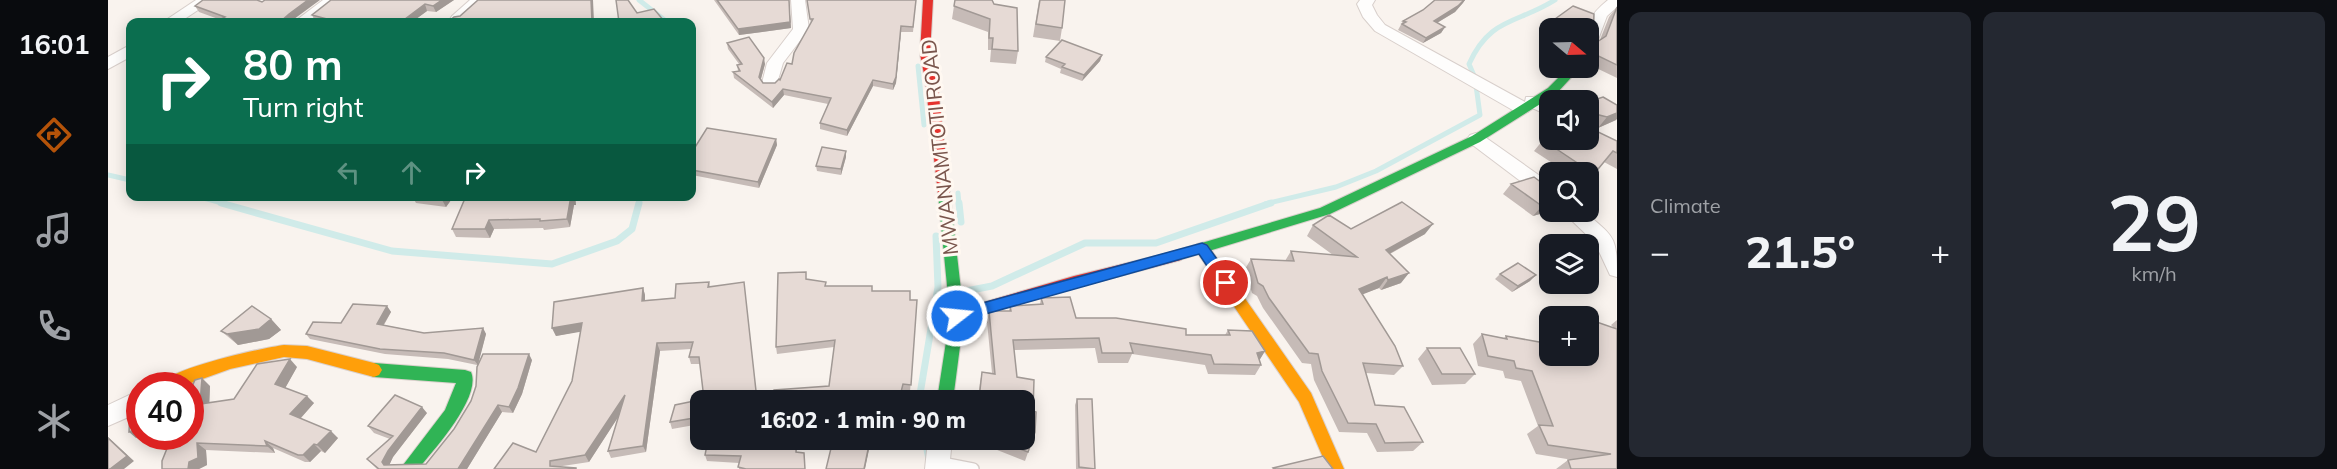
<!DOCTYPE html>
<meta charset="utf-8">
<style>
:root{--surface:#171b24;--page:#242831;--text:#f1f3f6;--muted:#9ea1a6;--accent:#b45309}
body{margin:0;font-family:Mulish,sans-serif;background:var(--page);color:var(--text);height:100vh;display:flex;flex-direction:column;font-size:22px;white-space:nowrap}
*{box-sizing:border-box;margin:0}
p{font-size:20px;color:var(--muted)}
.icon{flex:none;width:33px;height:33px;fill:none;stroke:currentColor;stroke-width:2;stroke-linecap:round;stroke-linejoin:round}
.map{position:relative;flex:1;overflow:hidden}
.drawer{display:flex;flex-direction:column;gap:12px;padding:12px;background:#0d0f14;width:720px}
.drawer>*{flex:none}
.hud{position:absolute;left:18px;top:18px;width:570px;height:183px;border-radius:12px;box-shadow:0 3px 15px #0003;background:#0b6e4f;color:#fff;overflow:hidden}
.needle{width:39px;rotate:109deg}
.fabs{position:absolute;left:1431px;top:18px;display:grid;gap:12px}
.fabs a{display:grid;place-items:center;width:60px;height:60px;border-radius:12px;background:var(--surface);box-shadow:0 3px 15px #0003;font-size:30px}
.speed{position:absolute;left:18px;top:372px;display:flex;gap:12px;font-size:30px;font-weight:700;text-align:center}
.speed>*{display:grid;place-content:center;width:78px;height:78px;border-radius:50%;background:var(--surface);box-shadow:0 3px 15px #0003;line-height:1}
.speed .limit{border:9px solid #d22;background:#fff;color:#111}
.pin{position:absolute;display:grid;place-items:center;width:51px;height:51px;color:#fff;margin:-26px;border:3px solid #fff;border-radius:50%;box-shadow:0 2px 6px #0007}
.me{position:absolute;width:66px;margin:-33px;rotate:74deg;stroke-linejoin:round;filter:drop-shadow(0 0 4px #0008)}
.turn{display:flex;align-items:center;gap:21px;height:126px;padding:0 18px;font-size:27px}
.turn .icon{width:78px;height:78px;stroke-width:2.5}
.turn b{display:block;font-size:42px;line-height:51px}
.lanes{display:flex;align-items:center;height:57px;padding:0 18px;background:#0003;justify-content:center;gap:30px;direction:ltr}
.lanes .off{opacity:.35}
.big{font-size:45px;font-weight:800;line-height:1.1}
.drawer .card{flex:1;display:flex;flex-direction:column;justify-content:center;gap:9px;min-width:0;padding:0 21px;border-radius:12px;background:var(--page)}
.drawer .dial{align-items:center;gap:0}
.dial b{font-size:78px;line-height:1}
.heat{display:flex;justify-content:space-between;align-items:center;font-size:33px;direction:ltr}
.drawer .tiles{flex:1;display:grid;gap:12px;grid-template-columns:repeat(2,1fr)}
.trip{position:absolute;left:582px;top:390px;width:345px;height:60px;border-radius:12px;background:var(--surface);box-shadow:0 3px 15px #0003;font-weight:800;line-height:60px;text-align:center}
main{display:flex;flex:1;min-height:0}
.dock{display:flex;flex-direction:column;width:108px;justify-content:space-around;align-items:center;background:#090b0e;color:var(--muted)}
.dock .icon{width:42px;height:42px}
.dock .on{color:var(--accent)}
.dock b{font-size:27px;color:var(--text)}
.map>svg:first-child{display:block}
</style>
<main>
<nav class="dock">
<b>16:01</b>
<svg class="icon on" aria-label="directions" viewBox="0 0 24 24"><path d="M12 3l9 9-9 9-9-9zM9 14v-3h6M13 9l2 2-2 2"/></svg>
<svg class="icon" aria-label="music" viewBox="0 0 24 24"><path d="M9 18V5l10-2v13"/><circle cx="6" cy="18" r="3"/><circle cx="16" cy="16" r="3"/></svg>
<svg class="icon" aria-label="phone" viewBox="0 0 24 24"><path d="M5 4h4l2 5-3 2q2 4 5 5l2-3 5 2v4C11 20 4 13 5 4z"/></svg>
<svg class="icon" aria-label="climate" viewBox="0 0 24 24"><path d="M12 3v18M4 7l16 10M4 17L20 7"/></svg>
</nav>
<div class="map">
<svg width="1509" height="469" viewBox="0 0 1509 469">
<rect width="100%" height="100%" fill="#f9f3ee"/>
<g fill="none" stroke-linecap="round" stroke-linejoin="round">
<path stroke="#d0ebe9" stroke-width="5" d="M531,0L559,22
M810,66L816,125
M0,175L22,180
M850,193L851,204
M88,196L118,204
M531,204L533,196
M1157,204L1228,187L1268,171L1372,115L1367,78L1361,64C1382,17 1409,24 1447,0"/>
<path stroke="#d0ebe9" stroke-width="7" d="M113,203L284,251L444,264L509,241L524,229L531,203
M851,203L853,222
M858,291L884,286L977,243H1048L1163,203
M811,400L830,287L828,236
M817,440L823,469"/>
<defs>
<path id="lane" d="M829,462L865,469"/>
<path id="street" d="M88,0H105L72,22H55Z
M215,0H232L202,22H186Z
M362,0H378L354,22H344L342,19L344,16Z
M683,0H697L701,29L675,63L668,87H656L654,83L659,63L685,29Z
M1267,0L1264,5L1269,15L1277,25L1417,102L1418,97H1430L1442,104V116L1422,107L1420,112H1408L1267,31L1255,17L1249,4L1252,0Z
M1500,0H1509V7L1499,16L1488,45L1480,50C1480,24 1478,18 1500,0Z
M22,45V57L0,69V57Z
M1368,133L1374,135L1442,183V199L1435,198L1362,143L1359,139L1362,135Z
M1455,212H1477C1507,238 1509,236 1509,277L1502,275L1487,243Z
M32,390V412L0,426V405Z
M820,440H844L841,469H817Z"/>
<path id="fast" d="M1460,68H1472L1448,94L1372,142L1222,214L1068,261L1063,260L1061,256L1063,252L1212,208L1364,136L1440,88Z
M836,189L842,194L856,316L845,400H829L842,316L830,194Z
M266,363L357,370L363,372C374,397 325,451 310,469H292L337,410L348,383L266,377L261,375L258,370L261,365Z"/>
<path id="slow" d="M1094,243L1099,244L1203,393L1236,469H1220L1191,402L1089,252L1087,248L1089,244Z
M176,345L199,346L266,363L271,365L274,370L271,375L266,377L199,359L176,357L122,369L75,386H51C60,368 155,348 176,345Z"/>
<path id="jam" d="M815,0H825L822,54L829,79L842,194L836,199L830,194L817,79L812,54Z
M1068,251L1073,252L1075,256L1073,260L966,288L849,322L844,320L842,316L844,312L849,310L966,276Z"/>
</defs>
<use href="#lane" stroke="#d8cfcb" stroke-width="14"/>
<use href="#street" stroke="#d8cfcb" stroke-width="2"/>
<use href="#fast" stroke="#dad0cc" stroke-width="2"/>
<use href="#slow" stroke="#dad0cc" stroke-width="2"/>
<use href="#jam" stroke="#dad0cc" stroke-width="2"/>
<use href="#lane" stroke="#fefdfc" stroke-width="11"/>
<use href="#street" fill="#fefdfc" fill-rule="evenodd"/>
<use href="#fast" fill="#30b455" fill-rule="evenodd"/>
<use href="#slow" fill="#ff9f0a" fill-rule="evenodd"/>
<use href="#jam" fill="#e5322d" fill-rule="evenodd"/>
</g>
<path fill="#c6bbb7" d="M223,0H346L328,12L319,11L304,22H213L207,21L204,15Z
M606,0H681L683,28L631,35Z
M699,0H808L805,32H793L788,83L785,90L765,86L739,136L712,129V123L720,104L676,95L665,108L626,78L625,72L630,71L629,65L631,64L620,49L619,43L657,64L653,79L655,83H667L672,80L684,64L703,24Z
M884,0L910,51L908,64L882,62L883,50H880V32L844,19L846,6Z
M931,0L954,28L952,41L925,37Z
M1327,0H1357L1347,12L1329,23L1337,27L1333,33L1315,43L1290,30L1295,21L1315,10Z
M150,1L185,20L182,22H108L113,20L91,12L87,6Z
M1465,6L1486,14L1485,41L1489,42L1492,40L1501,17L1509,7V78L1480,64V28H1442V38L1434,34L1440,24Z
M994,55L992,61L974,81L952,73L953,69L937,62L938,57Z
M1480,102L1508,120L1490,128L1487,127L1488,131L1509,141V169L1496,162L1480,180V172H1458L1426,151L1435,140H1480Z
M668,139L669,145L651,188L584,175V152Z
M738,151V157L733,175L709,171L708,166Z
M1403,184L1442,189V211L1425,216L1395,194Z
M304,196H346L338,207L308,203Z
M358,196H467L468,205H466L462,227L436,230L435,228L386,229L382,238L348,237L344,229Z
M1205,225L1317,234L1282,254L1293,283L1273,290L1271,288L1254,294L1295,366L1286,375L1258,373L1267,405L1315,442L1305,451L1269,452L1259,433L1231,432L1206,380L1203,364L1194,363L1155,308L1149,296L1144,293L1137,269L1143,259L1177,261L1183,251L1225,255L1199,236Z
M1392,274L1422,281L1404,292L1387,279Z
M698,279L718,286L764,291L802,300H809L802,392L794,391L792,400H665L721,386L726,347L669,354L668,347Z
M601,282L602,287L636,282L649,400H592V424L564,429L562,422L567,405L596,399L592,364H583L581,357L583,349L552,351L538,452L503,458L500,451L510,417L481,462L448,467L469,469H386L405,443L428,452L464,381L473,331L448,336L444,328L446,302L535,288L537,295V300L567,298L568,284Z
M933,298L968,318L1078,335H1117L1120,330L1157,351L1151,360L1153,365L1147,375L1100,374L1097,365L1024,354L1020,363H990L987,348L906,350L909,377L925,411L927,432L917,461L874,444L875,440H916V400H870L872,382L874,372L884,373L879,322L881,311H901L902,306L932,304Z
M279,306L283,312L276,325L316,333L375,328L378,334L370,363L424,360L414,394L405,413L394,412L359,469H269L259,459L282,439L266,433L260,426L319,413L285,457L281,465L318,464L346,429L363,401L368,386L369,365L340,359L277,354L202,339L198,334L233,323Z
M163,319L173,330L161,339L130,345L113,331Z
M1509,320V469H1448L1460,460H1465L1428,454L1419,434L1430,426L1413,381L1397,378L1395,371L1370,366L1365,344L1374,334L1396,338L1398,336L1480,356L1505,327L1503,325Z
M1319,348L1367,374L1357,384L1324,385L1310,359Z
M189,367L177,388L206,403L193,418L230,438L217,453L213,451L202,462H197L165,448L167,453L98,450L99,465L91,469H54L102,386L101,403L126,399Z
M969,399L987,469H968L967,405Z
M600,440H689V452L697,469H631V463L599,461L597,455Z"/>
<path fill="#a19995" d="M200,0H212L182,22H172L181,14Z
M334,0H346L328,12L325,6Z
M483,0H485L486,22H484Z
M681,0L683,28L631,35L630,29Z
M1356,0H1357L1355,3L1347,12L1322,27L1326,21Z
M317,4L319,11L304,22H293Z
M1337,27L1333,33L1315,43L1318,38Z
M793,32L788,83L785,90V84Z
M994,55L992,61L974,81L976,75Z
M656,58L657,64L652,82L651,77Z
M765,80V86L739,136V130Z
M675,89L676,95L665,108L664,102Z
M1509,113V119L1508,120L1490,128L1499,117Z
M668,139L669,145L651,188L650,182Z
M738,151V157L733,175V169Z
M335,196H346L338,207L333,198Z
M467,196L468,205H466L462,227L459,219L463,197Z
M1442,204V211L1425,216L1434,206Z
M381,220L386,229L382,238L377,229Z
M1325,224L1317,234L1270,260L1278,250Z
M1301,273L1293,283L1273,290L1280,280Z
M1428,275L1422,281L1404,292L1410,286Z
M1279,277L1271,288L1243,299L1251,289Z
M535,288L537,295V308L534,301Z
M279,306L283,312L273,329L269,324Z
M163,319L173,330L161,339L130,345L119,334Z
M474,323L477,331L448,336L444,328Z
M375,328L378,334L370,365L366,360Z
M549,343L552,351L538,452L535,446Z
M1157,351L1151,361L1149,353Z
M421,354L424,360L414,394L405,413L401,407Z
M182,359L189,367L175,392L167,384Z
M94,378L102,386L101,412L92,404Z
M517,395L520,402L481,462L477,455Z
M199,396L206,403L190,421L182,414Z
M390,405L394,412L359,469H350Z
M314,407L319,413L285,457L280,468L276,465L274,462L280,451Z
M32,428V436L28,438L21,432Z
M223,431L230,438L217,453L209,445Z
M0,437L26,461L16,469H2Z
M762,440H763L757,469H756Z
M157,441L165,448L167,453L159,446Z
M89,443L98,450L99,465L91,469H80L81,462Z
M206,444L213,451L202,462L195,455Z"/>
<path fill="#e6dad5" stroke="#a19995" stroke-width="1.5" d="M95,0H149L154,2L157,0H200L181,14L172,22H108L117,17L87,6Z
M223,0H334L325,6L317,4L293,22H230L204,15Z
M370,0H483L484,22H446L445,21L443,22H340L346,17L352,16Z
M508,0H520L529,13L546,9L557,22H511Z
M609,0H681L682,22L630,29Z
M699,0H808L805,27L793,26L788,77L785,84L765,80L739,130L712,123L723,98L675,89L664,102L625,72L632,71L629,65L634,64L619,43L641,37L656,58L651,77L655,83H667L671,79L672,80L679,63L684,64L686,53L705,19H702Z
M847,0H884L886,4L909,8L910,51L884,49L885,38H881L882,19L846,6Z
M932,0H957L954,28L928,24Z
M1327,0H1356L1350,6L1326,21L1337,27L1318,38L1294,24L1298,22L1295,21L1315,10Z
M1465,6L1486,14L1485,41L1489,42L1498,36L1509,7V65L1480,51V28H1449L1440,24Z
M954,40L994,55L976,75L954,67L957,64L938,57Z
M1495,97L1509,105V113L1499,117L1487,114L1485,123L1488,131L1509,141V153L1505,151L1486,174L1435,140L1442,137V140H1480V102Z
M599,128L668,139L650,182L584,170V152Z
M714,147L738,151L733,169L708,166Z
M1426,177L1442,189V204L1434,206L1403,184Z
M358,196H463L459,219L432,221V219L381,220L377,229H344Z
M1294,202L1325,224L1278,250L1301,273L1280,280L1279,277L1251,289L1287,346L1295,366L1255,363L1267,405L1296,407L1315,442L1277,443L1268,424L1240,423L1214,371L1210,354L1201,353L1161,298L1155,286L1150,283L1143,259L1186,261L1183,251L1249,257L1205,225L1221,215L1243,229Z
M1410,263L1428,275L1410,286L1392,274Z
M698,272V279L718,282L717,286H764V291H802V300H809L803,385L795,384L791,400H665L666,390L721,386L727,340L668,347L670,273Z
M601,282L600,287L636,282L649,400H592V417L562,422L567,405L596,399L591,357H581L585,342L549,343L535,446L500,451L517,395L477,455L442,461V466L468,468V469H386L405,443L428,452L464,381L474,323L444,328L446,302L535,288L534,301L567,298L568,284Z
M962,297L968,318H1008L1078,329V335H1122L1120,330L1144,331L1157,351L1149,353L1153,365L1106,364L1103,355L1022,343L1025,353H994L991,338L905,340L909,377L926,380L925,411L928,412L927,432L920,452L888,440H916V400H882L871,399L874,372L887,374L881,311H903L902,306L935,304L933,298Z
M245,304L279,306L269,324L316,333L375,328L366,360L336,353L272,349L198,334L205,322L233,323Z
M144,306L163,319L151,329L119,334L113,331Z
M1459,312L1472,316H1459Z
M1480,319L1509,329V469H1463L1460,460L1503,454L1440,445L1431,425L1445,426L1424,371L1408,368L1406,361L1380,356L1374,334L1399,339L1398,336L1442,344V356H1480Z
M1319,348H1352L1367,374H1334Z
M375,354H421L410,388L401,407L390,405L350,469H271L259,459L285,436L260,426L287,395L314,407L280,451L274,462L276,465L318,464L346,429L363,401L368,386L369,367Z
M182,359L167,384L199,396L182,414L223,431L209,445L206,444L195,455H190L157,441L159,446L89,443L90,458L81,462L80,469H54V461L64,436H82V391L87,380L94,378L92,404L126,399L149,364Z
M32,396V428L21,432L22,411L27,407V397Z
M969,399H984L987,469L971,467Z
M0,438L19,456L2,469H0Z
M600,440H688V452L696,453L697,469H638L630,467L633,456L597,455Z
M725,440H762L756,469H718Z
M1215,456L1225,469H1166L1165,468Z"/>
<path fill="#1a73e8" stroke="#114b97" stroke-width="1.5" d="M1094,243L1099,245L1123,279L1125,283L1123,287H1113L1091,254L849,322L844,321L841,316L844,312L849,310Z"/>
<g text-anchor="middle" stroke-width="6" stroke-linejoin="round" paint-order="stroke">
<g font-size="21" fill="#79554c" stroke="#fff8f1">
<text transform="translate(832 147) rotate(-96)" y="7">MWANAMTOTI ROAD</text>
</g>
</g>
</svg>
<div class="fabs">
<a><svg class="needle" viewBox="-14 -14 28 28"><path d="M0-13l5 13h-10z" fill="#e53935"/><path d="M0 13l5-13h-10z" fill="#9ea1a6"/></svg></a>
<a><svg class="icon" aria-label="sound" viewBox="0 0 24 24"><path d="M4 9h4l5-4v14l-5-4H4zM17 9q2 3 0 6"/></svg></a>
<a><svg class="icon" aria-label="search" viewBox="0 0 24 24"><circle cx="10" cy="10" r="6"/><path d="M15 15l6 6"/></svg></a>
<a><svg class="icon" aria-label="layers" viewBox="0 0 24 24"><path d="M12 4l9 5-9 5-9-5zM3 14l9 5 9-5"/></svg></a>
<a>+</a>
</div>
<div class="speed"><div class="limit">40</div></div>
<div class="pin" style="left:1118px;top:283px;background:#d93025"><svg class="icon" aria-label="arrive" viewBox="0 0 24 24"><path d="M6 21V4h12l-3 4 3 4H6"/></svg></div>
<svg class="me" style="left:849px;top:316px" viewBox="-20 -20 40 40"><circle r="17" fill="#1a73e8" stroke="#fff" stroke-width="3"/><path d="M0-11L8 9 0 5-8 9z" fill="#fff"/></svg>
<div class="trip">16:02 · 1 min · 90 m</div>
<div class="hud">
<div class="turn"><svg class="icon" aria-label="right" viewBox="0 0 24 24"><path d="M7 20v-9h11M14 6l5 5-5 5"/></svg><div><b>80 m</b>Turn right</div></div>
<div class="lanes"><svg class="icon off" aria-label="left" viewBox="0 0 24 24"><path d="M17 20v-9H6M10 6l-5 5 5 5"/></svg><svg class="icon off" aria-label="ahead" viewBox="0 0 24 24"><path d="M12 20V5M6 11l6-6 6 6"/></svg><svg class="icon" aria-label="right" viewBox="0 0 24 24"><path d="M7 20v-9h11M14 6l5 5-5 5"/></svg></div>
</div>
</div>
<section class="drawer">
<div class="tiles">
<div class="card"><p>Climate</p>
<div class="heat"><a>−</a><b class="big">21.5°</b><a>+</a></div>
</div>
<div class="card dial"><b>29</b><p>km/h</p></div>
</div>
</section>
</main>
